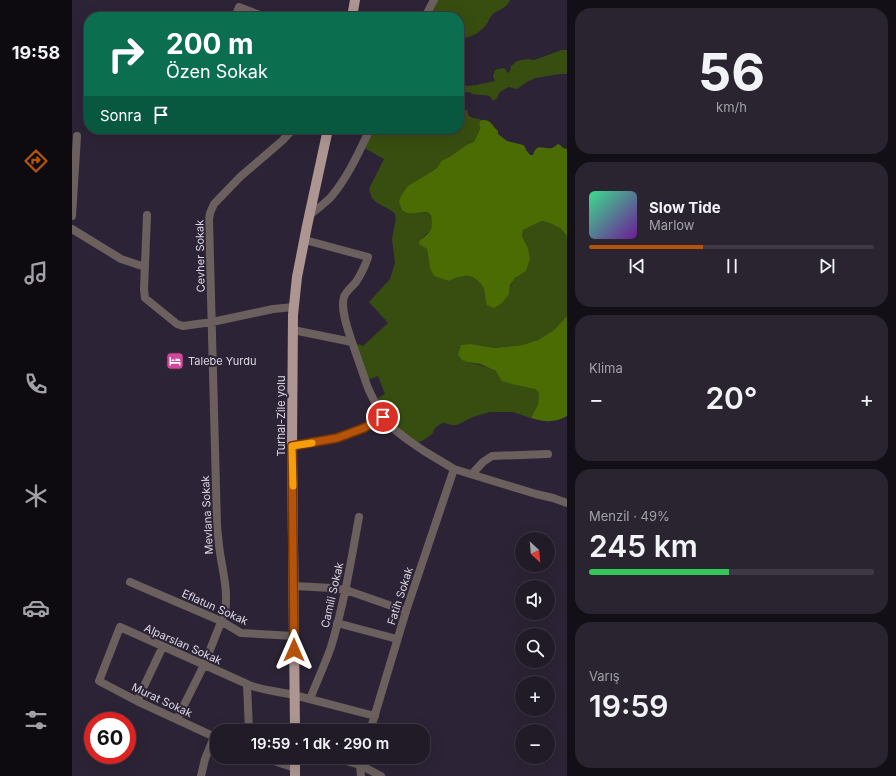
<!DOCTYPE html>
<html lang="tr">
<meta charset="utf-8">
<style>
:root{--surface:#211b28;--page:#292430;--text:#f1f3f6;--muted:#a2a1a8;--line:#3e3945;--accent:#b45309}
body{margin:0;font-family:Inter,sans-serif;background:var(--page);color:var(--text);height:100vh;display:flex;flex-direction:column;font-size:15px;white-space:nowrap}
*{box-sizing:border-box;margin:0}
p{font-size:13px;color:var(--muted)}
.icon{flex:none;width:22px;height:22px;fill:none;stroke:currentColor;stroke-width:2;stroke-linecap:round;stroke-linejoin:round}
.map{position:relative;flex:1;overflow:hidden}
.drawer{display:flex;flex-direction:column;gap:8px;padding:8px;background:#120f16;width:329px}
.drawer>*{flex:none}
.guide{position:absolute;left:12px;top:12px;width:380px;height:122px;border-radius:16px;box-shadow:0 4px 16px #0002,0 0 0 1px var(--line);background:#0b6e4f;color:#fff;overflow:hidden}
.needle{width:26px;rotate:154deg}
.fabs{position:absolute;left:443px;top:532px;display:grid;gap:8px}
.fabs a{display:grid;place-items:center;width:40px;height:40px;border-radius:50%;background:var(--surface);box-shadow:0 4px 16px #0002,0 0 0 1px var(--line);font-size:20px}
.speed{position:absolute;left:12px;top:712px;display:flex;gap:8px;font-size:20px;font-weight:700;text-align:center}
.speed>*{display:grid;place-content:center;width:52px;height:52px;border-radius:50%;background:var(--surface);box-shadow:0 4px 16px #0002,0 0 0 1px var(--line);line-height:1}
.speed .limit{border:6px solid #d22;background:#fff;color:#111}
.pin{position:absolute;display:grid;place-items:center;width:34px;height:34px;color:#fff;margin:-17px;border:2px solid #fff;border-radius:50%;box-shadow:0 1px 4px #0007}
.me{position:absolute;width:44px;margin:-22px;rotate:0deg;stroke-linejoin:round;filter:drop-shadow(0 0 3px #0008)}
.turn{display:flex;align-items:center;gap:14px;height:84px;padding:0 16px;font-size:18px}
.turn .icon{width:52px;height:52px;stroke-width:2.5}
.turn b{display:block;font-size:28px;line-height:34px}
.then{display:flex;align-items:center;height:38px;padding:0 16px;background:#0003;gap:8px;font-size:15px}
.big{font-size:30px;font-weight:600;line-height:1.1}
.drawer .card{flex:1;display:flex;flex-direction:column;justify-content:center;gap:6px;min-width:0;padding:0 14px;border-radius:16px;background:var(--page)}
.drawer .dial{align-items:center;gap:0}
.dial b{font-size:52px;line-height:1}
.song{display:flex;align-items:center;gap:12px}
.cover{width:48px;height:48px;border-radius:6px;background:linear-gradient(135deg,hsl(150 70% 55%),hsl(280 70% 35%))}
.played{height:4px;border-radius:2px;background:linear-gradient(90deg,var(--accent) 40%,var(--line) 40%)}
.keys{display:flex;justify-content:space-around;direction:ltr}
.heat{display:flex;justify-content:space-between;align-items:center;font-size:22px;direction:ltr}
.charge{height:6px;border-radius:3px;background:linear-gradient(90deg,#34c759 49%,var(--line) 0)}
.trip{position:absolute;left:138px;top:724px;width:220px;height:40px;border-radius:16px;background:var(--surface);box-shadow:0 4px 16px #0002,0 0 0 1px var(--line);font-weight:600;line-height:40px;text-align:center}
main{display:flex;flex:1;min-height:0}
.tab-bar{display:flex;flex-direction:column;width:72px;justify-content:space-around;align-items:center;background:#0d0b10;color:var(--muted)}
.tab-bar .icon{width:28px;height:28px}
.tab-bar .on{color:var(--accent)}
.tab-bar b{font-size:18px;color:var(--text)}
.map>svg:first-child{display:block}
</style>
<main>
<nav class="tab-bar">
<b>19:58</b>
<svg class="icon on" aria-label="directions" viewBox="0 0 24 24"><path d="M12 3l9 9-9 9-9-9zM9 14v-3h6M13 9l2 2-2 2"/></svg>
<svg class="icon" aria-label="music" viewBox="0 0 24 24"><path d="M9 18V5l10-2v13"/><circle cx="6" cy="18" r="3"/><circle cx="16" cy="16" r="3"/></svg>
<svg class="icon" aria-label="phone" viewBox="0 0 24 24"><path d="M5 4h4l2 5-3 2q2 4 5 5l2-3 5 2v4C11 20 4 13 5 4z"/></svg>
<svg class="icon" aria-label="climate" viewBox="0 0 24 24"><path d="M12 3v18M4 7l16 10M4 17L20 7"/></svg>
<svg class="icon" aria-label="car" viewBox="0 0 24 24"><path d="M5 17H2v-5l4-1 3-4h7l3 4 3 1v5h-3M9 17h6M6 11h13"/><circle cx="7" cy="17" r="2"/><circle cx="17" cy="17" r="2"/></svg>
<svg class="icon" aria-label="filters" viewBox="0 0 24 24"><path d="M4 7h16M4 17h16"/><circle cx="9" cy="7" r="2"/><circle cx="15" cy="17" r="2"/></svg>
</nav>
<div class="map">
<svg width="495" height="776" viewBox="0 0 495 776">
<rect width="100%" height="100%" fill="#2c2436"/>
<path fill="#374e10" d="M362,0H438C435,8 427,9 421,14C418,16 417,21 414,25C404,36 400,35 387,41V17H353Z
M490,50H495V74C486,73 479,76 470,77C467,78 464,77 461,79C455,81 450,86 445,89L437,87C434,88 431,90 428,92C424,96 428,100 420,100L419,97C412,93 404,97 397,92H394L387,97V84L396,86L405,85L423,81L421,76L423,70L426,69L432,68L436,73L438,71L439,66L445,61L456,59L462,60Z
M387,110L390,111L395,110L396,113V115C400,119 405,118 410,120L407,122L408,129L402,142L396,144L379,156L369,161L365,168L354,175L346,180L343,213L351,212L356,213C366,225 358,232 348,240L351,246L355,249L358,268L377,281L388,276H398L404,279L412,287L413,298L437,294C439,280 442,278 454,271L455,246L450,236L451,230L470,221L479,223L488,228L494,235L495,240V316L482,330L466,340L450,345L423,348L399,344L395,362C406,364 416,367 426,372C439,378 449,385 463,389L467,393L466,404L459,418L441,412H418L401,417L385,425H379L373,423H370L363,428L360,434L352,440L342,444L336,440L301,401L313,394L306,376L293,381L280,342L291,346L316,323L297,302L318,279L323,263L320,239L324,219L323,214L320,211L304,202L300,198L297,189L312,159L289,146L298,129H387Z"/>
<path fill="#4a6c02" d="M410,120C419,119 420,126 426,131V134L435,141L451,145L453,147L454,150L458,155H461C465,142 472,150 480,148C483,147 484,145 486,144L488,145L491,148L495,149V240L494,235L488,228L478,223L470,221L451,230L450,236L455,246L458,258L454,271L443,278L438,285L437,294L430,303L422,308L415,305C413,299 413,294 412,289C411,286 409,284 406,281C398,272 387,276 377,281L362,276L358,268L355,249L347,244L348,240C354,236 360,232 360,223C360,205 346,215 336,213C334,213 332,211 330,210L327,202L329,196L336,186L354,175L365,168L369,161L379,156L396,144L402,142L408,129L407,122Z
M495,316V416C483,423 472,422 459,418L466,404L467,393L463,389C452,386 441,385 430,381L424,371L408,364L395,362L390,360L386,355L389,345L399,344L423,348L450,345L466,340L482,330Z"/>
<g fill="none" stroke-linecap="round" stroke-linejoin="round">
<path stroke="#6b605e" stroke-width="8" d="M163,17L167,7L193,17
M353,17L362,0
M75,215L72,289L73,298L105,324L111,326L140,322L201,309L222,307
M238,215C245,209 252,204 259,197C276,177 287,152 298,129
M0,216L5,136
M0,229L49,259L73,267
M233,240L296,257C293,267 289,274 284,282C280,287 274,291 272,297C268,309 276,330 280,342
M221,330L280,342L296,388L306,409L311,417L322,429L336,440L352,451L382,469L464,494L481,498L495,503
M220,446L265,438L292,428L311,417
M400,474L411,462L420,456L476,454
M58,582L149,621L169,633L222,636
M222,586L260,588L274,590L334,611
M265,623L325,639
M175,684C190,691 206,691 222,695L303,716
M238,699C245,681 253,664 259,647C272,604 279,561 287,517
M65,701L91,646
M105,719L132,665L153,612C156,594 152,577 149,559C147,548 146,537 145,525L137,220L138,213L142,204L168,177L211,140L221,129
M298,731L334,611L382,469
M145,738L65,701L27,681L48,627L175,684L177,731
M190,757L223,768
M261,757L288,765L309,776
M129,776L133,759L142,737
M289,776L288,765L291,757"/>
<path stroke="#ad9692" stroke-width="10" d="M280,17L283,0
M223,731L220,446L221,315L225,277L235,226L256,129
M223,757V776"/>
</g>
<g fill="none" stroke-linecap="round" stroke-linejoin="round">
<defs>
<path id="route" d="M222,650L220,446L265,438L292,428L311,417"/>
</defs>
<use href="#route" stroke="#753606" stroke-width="10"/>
<use href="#route" stroke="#b45309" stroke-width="7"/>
<path stroke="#f59e0b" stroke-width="7" d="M221,486L220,446L240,443"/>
</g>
<defs>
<symbol id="hotel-square" viewBox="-11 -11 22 22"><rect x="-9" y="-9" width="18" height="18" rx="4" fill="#d1479c" stroke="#2c2436"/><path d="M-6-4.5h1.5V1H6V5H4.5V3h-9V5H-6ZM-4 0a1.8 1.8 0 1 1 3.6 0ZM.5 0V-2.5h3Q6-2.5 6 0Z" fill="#fff"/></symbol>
</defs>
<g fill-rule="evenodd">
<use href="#hotel-square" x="93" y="351" width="20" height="20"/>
</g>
<g text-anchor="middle" stroke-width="4" stroke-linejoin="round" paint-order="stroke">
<g font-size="11" fill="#ddd8e4" stroke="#2c2436">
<text transform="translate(128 256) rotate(-91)" y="4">Cevher Sokak</text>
<text transform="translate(209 416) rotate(-90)" y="4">Turhal-Zile yolu</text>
<text transform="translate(135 515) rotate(-93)" y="4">Mevlana Sokak</text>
<text transform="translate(260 595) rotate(-77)" y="4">Camili Sokak</text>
<text transform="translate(328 596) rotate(-72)" y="4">Fatih Sokak</text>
<text transform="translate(143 607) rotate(24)" y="4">Eflatun Sokak</text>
<text transform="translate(111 644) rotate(24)" y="4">Alparslan Sokak</text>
<text transform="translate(90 700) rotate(25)" y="4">Murat Sokak</text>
</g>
<g font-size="11" fill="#ddd8e4" stroke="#2c2436" text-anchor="start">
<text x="116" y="365">Talebe Yurdu</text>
</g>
</g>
</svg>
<div class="fabs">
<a><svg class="needle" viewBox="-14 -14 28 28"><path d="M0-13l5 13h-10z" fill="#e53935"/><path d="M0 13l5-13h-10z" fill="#a2a1a8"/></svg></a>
<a><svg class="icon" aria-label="sound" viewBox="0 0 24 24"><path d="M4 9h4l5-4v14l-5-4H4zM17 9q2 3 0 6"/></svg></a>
<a><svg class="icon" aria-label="search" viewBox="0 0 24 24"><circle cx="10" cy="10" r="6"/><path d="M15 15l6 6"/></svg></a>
<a>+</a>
<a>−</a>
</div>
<div class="speed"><div class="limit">60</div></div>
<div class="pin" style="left:311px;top:417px;background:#d93025"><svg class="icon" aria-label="arrive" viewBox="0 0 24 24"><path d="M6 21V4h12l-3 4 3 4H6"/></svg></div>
<svg class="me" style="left:222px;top:650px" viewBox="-20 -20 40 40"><path d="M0-17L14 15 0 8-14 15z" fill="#b45309" stroke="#fff" stroke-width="4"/></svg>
<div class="trip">19:59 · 1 dk · 290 m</div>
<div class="guide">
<div class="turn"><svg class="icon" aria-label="right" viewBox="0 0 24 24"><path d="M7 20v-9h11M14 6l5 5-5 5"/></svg><div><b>200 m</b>Özen Sokak</div></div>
<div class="then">Sonra<svg class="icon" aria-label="arrive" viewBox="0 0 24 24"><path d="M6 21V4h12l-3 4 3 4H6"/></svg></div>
</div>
</div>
<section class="drawer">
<div class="card dial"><b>56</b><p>km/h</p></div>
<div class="card">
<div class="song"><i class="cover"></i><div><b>Slow Tide</b><p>Marlow</p></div></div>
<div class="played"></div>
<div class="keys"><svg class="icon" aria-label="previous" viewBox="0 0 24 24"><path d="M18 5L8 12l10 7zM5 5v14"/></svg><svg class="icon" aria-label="pause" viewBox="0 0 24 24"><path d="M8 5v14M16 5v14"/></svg><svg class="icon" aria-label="next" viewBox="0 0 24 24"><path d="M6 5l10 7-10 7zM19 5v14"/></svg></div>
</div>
<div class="card"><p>Klima</p>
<div class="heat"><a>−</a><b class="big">20°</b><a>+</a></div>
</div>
<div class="card"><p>Menzil · 49%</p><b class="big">245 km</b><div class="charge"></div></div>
<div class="card"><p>Varış</p><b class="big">19:59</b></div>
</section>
</main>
